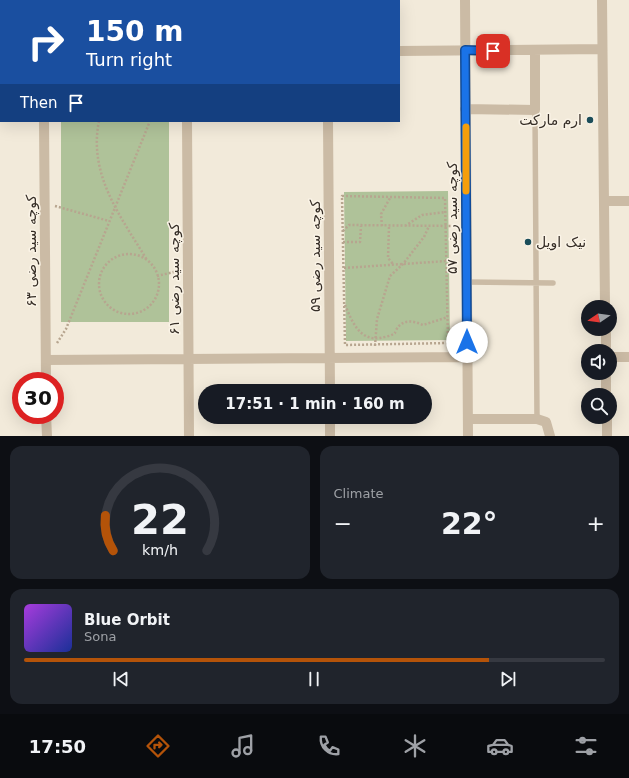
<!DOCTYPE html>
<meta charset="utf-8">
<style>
:root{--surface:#171b24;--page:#20242c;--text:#f1f3f6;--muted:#9ea1a6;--line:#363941;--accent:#b45309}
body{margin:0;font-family:"DejaVu Sans","Noto Sans Arabic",sans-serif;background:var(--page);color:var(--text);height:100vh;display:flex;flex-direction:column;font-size:15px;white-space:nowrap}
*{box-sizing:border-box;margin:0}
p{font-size:13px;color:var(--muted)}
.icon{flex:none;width:22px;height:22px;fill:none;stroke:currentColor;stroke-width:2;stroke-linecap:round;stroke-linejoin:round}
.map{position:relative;height:436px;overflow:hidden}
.details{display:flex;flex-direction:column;gap:10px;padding:10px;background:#0d0f14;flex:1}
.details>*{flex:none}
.hud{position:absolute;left:0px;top:0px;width:400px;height:122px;box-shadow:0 4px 16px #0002;background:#1a4fa0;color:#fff;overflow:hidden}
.needle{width:26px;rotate:257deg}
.tools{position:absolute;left:581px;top:300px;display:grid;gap:8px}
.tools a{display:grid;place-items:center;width:36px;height:36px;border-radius:50%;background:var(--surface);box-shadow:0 4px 16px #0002;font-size:20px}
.speed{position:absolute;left:12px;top:372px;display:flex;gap:8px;font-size:20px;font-weight:700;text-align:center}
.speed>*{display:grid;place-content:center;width:52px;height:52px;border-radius:50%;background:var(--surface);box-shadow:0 4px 16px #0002;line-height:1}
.speed .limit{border:6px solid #d22;background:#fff;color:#111}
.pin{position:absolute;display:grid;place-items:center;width:34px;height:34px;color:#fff;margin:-17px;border-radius:8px;box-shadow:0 2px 6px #0006}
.me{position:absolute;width:44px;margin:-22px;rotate:0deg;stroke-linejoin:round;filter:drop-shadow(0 0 3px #0008)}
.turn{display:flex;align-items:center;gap:14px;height:84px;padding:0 20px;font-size:18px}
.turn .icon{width:52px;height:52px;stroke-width:2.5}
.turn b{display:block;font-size:28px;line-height:34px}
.then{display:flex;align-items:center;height:38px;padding:0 20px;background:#0003;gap:8px;font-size:15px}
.big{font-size:30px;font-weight:700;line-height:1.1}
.details .tile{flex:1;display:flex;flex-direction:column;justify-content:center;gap:6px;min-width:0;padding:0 14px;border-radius:12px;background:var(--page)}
.details .dial{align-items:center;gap:0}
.dial svg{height:104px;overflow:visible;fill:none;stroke:var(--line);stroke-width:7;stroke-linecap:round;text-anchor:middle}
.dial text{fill:var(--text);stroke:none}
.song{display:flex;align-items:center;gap:12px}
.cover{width:48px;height:48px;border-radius:6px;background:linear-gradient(135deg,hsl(280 70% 55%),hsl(230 70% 35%))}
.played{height:4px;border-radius:2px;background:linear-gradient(90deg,var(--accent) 80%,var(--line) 80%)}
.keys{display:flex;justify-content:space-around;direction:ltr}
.heat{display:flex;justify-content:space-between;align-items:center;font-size:22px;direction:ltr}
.details .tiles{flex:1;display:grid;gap:10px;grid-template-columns:1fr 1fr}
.tile:last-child{grid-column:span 2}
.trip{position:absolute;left:198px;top:384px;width:234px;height:40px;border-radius:20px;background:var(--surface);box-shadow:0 4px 16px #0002;font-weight:700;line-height:40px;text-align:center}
.tabs{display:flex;height:64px;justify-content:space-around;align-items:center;background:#090b0e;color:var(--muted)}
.tabs .icon{width:28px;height:28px}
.tabs .selected{color:var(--accent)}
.tabs b{font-size:18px;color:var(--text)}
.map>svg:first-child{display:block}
</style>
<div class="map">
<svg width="629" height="436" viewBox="0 0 629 436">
<rect width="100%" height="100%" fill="#f2eada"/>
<path fill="#afc299" d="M60,0H168V1H60Z
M61,121H169V322H61Z
M448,191L450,340L346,341L344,192Z"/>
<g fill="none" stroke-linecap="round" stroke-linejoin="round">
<path stroke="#b7a58f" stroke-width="2.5" stroke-dasharray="2 2" stroke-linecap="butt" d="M97,0V1
M61,1L62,0
M99,121C88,175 121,217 147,260
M342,196L445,198L448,343L345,345Z
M55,206L109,221
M382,226L381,214L390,198
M405,226L422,215L446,212
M389,227L388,258L393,264
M343,231L349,225L455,226
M343,242H360L361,226
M99 284a30 30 0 1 1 60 0a30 30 0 1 1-60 0Z
M344,268L447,261
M157,276L178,271
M345,305C352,321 359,341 380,338C385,337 391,336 395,333C395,332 397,328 398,327C405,319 414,321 423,325L448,317
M57,343L66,329L150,121
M375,346L377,319L390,276L403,264L424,237L429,226"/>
<path stroke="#cbbba5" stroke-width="5.5" d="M535,110L537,419
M467,282L553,283"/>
<path stroke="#cbbba5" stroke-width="10" d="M43,0V1
M186,0V1
M327,0V1
M465,0L468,436
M602,0L605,307
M399,51L602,49
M0,57H1
M465,109L535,110V51
M44,121L46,381
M187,121L189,436
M328,121L330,391
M604,201H629
M606,329V351
M610,357H629
M46,360L467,357
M606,373V395
M46,415L47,436
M330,417V436
M607,417V436
M468,419H537L546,422L550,436"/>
</g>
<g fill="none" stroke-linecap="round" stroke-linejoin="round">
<defs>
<path id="route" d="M467,342L465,50L493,51"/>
</defs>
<use href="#route" stroke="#114b97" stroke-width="10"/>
<use href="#route" stroke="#1a73e8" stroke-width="7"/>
<path stroke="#f59e0b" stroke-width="7" d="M466,127V191"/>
</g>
<g fill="#1b4d59" stroke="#faf3e6" stroke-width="1.5">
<circle cx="590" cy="120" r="4"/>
<circle cx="528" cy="242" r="4"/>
</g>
<g text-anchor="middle" stroke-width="3" stroke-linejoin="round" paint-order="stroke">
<g font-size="14" fill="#362e27" stroke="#faf3e6" text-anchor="end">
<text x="582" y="125">ارم مارکت</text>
<text x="536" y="247" text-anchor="start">نیک اویل</text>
</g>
<g font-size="14" fill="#362e27" stroke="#faf3e6">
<text transform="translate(452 218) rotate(-90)" y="5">کوچه سید رضی ۵۷</text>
<text transform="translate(31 251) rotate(-90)" y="5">کوچه سید رضی ۶۳</text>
<text transform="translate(315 256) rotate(-90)" y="5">کوچه سید رضی ۵۹</text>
<text transform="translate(174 279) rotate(-90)" y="5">کوچه سید رضی ۶۱</text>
</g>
</g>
</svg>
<div class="tools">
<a><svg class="needle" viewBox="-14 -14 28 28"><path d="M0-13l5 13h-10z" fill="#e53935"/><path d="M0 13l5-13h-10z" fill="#9ea1a6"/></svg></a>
<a><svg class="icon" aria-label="sound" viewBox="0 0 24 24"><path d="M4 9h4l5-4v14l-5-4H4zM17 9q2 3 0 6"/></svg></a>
<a><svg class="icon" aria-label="search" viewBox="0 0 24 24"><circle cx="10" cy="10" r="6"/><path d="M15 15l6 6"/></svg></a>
</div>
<div class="speed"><div class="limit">30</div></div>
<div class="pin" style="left:493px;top:51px;background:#d93025"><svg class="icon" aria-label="arrive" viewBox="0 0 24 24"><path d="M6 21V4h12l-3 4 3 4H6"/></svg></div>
<svg class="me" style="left:467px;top:342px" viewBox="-20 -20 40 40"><circle r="19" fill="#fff"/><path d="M0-13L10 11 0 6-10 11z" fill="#1a73e8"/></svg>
<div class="trip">17:51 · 1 min · 160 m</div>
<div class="hud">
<div class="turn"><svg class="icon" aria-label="right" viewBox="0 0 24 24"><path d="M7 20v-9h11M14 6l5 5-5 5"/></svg><div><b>150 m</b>Turn right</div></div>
<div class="then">Then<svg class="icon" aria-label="arrive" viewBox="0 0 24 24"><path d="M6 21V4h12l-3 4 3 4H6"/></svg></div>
</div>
</div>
<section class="details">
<div class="tiles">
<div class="tile dial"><svg viewBox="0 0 100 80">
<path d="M14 69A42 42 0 1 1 86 69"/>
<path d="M14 69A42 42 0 0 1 8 42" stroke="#b45309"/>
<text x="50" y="56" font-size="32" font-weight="700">22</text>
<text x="50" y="72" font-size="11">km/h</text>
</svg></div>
<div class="tile"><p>Climate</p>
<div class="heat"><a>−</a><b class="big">22°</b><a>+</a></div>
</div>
<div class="tile">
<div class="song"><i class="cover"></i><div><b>Blue Orbit</b><p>Sona</p></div></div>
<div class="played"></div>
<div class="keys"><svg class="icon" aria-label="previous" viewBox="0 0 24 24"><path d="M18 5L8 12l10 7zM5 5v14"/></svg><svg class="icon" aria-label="pause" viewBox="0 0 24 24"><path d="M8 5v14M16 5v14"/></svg><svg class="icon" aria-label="next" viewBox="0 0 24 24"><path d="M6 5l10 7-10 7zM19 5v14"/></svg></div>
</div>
</div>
</section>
<nav class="tabs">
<b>17:50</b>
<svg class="icon selected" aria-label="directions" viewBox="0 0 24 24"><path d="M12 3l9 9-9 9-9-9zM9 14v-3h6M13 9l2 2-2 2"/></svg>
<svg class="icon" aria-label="music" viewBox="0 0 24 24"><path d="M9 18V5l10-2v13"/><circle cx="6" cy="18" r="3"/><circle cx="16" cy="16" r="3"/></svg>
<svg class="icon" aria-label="phone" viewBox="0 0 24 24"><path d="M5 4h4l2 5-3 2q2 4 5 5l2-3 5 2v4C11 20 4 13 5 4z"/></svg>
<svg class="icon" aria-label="climate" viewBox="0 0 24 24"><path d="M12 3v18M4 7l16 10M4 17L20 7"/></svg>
<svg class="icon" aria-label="car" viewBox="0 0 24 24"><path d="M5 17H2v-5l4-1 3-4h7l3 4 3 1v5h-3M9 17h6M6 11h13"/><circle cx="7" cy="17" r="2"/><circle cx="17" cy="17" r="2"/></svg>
<svg class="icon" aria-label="filters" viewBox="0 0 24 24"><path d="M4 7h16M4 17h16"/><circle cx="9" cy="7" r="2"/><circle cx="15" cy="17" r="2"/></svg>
</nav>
